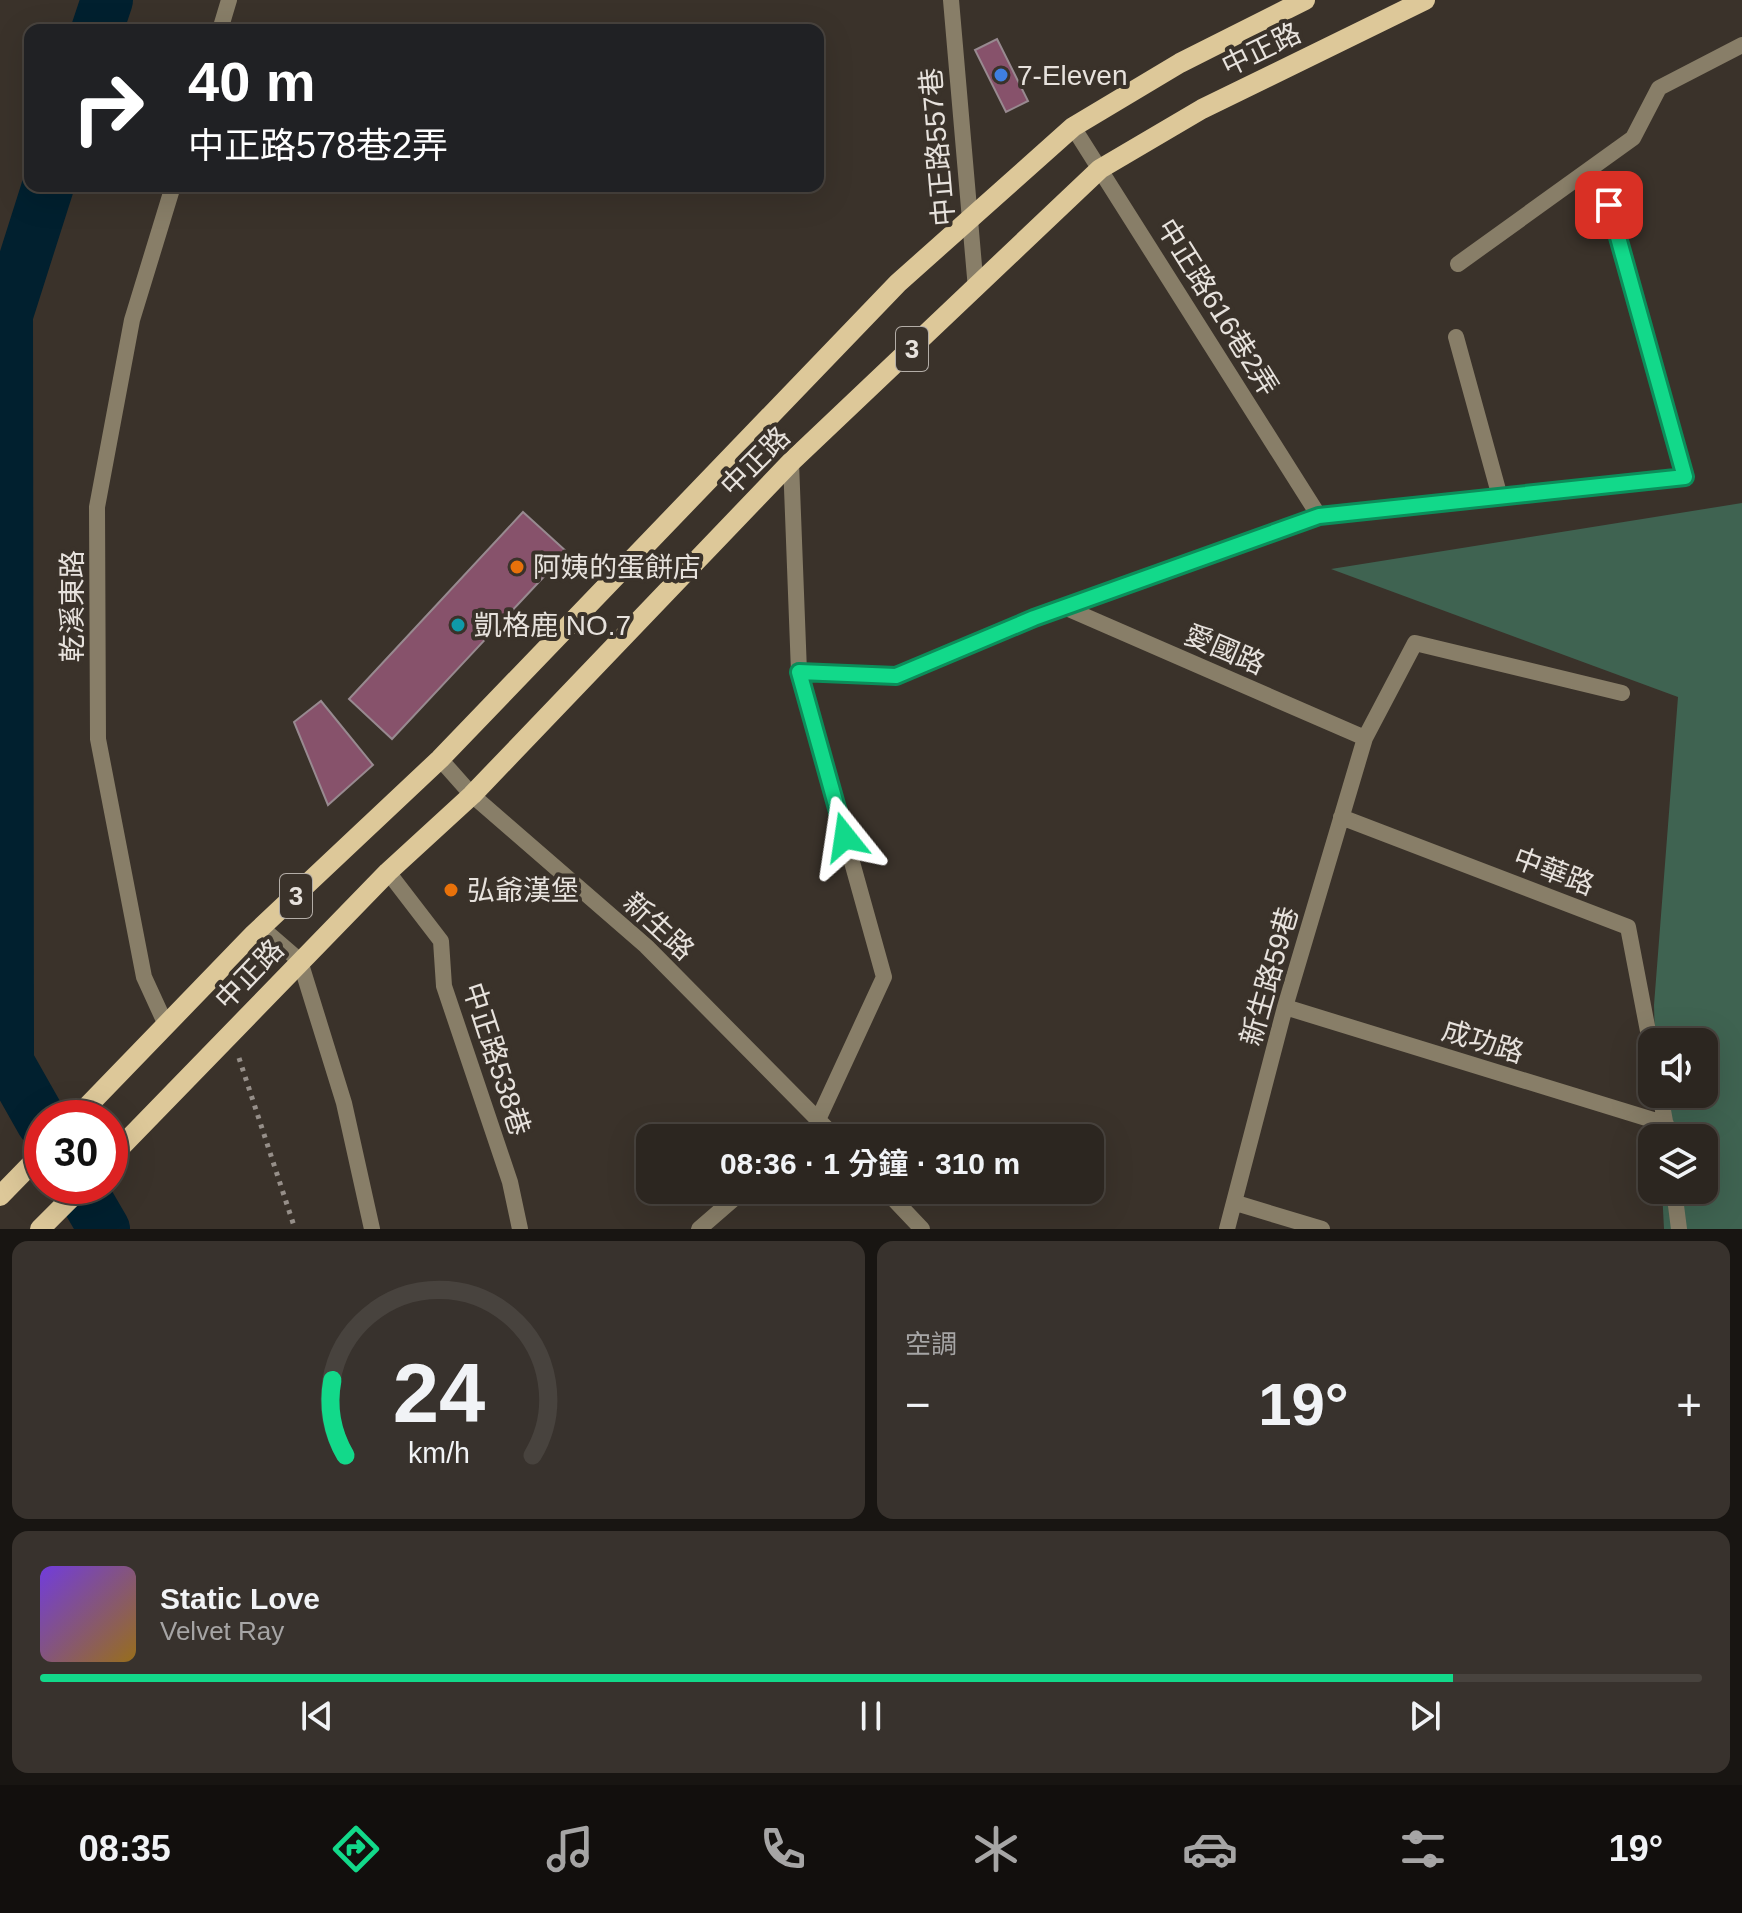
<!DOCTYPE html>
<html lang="zh-TW">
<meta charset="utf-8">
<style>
:root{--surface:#2c2620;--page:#38322d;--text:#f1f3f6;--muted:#a6a5a5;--line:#48433e;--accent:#12d98a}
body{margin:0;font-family:Helvetica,"Noto Sans TC",sans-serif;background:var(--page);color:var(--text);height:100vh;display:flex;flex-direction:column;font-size:30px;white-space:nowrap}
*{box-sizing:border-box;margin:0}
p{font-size:26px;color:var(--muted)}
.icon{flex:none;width:44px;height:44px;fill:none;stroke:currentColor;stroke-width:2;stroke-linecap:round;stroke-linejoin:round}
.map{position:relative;height:1229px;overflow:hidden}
.drawer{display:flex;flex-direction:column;gap:12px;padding:12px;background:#181512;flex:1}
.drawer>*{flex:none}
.guide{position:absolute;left:24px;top:24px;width:800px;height:168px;border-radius:16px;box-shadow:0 8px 32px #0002,0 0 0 2px var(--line);background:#202124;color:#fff;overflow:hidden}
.tools{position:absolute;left:1638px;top:1028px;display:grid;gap:16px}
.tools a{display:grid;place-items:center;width:80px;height:80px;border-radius:16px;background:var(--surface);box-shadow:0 8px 32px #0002,0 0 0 2px var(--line);font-size:40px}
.speed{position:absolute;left:24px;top:1100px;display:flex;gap:16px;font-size:40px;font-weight:700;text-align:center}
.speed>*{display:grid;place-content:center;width:104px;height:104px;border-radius:50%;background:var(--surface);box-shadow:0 8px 32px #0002,0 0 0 2px var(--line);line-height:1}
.speed .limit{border:12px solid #d22;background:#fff;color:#111}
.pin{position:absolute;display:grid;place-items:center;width:68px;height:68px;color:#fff;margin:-34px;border-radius:16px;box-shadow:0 4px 12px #0006}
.me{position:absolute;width:88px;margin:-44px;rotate:345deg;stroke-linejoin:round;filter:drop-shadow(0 0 6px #0008)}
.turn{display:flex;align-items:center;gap:28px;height:168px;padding:0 32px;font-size:36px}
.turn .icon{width:104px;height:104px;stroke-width:2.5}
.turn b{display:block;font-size:56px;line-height:68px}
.big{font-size:60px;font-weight:600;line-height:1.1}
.drawer .tile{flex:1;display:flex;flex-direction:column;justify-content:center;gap:12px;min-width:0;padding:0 28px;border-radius:16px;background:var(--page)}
.drawer .dial{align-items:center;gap:0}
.dial svg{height:208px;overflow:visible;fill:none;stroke:var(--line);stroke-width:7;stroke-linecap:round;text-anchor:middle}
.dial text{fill:var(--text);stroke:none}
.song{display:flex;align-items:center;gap:24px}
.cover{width:96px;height:96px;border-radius:12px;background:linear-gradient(135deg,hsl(260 70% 55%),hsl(40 70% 35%))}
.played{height:8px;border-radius:4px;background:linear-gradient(90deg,var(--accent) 85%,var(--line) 85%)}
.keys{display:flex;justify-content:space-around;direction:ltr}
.heat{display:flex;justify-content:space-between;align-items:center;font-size:44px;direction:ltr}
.drawer .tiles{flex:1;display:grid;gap:12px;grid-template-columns:1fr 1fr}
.tile:last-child{grid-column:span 2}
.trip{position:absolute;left:636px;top:1124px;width:468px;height:80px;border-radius:16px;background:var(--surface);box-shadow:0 8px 32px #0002,0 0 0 2px var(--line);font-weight:600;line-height:80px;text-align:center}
.tabs{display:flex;height:128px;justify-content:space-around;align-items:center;background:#120f0d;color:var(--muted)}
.tabs .icon{width:56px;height:56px}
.tabs .active{color:var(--accent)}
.tabs b{font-size:36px;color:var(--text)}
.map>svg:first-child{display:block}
</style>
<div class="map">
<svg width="1742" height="1229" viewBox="0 0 1742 1229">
<rect width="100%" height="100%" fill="#3a322a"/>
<path fill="#3f6351" d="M1742,503V1229H1664L1662,1190H1704V1138H1660L1658,1094H1704V1042H1655L1654,1005L1678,697L1331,569Z"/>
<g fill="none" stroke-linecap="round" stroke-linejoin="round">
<path stroke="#01202f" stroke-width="52" d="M97,30L107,0
M42,1122L8,1062L7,315L48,186
M79,1186L104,1229"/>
</g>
<path fill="#87526b" stroke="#988a90" stroke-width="2" d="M997,39L1028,101L1006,112L975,50Z
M523,512L567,552L392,739L349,699Z
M321,701L373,765L328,805L294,722Z"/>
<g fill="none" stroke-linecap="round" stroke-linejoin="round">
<path stroke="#968f89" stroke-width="5" stroke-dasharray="4 6" stroke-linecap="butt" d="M239,1058L295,1229"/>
<path stroke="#887e68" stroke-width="16" d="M220,30L229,0
M1073,127L1319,516
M1458,264L1633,138L1659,88L1742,45
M1456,337L1500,497
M791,462L799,672L884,977L817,1122
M1064,607L1365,738
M799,672L896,676L1034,618L1319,516L1685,477L1609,205
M440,759L472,795L646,946L836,1138
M1341,817L1628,927L1652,1052
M388,872L441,941L444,986L510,1182L520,1229
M263,929L300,961L344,1103L372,1229
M1285,1007L1666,1124
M166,1025L144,977L98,739L97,507L132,320L173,186
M1660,1094L1668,1138
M803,1138L821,1123
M885,1190L922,1229
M1674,1190L1679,1229
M1236,1203L1322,1229
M699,1229L744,1190
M1227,1229L1285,1007L1365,738L1415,643L1622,693"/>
<path stroke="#887e68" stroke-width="16" d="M951,0L976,289"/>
<path stroke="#ddc899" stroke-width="20" d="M76,1118L254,934L440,759L898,283L1073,127L1180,63L1305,0
M110,1158L388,872L472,795L791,462L1100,169L1202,109L1425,0
M0,1196L42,1153
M40,1229L83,1186"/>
</g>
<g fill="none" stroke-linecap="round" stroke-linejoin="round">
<defs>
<path id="route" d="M845,837L799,672L896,676L1034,618L1319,516L1685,477L1609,205"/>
</defs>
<use href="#route" stroke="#0c8d5a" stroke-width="20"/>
<use href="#route" stroke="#12d98a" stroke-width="14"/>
</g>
<circle fill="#3f7fe0" stroke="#3a322a" stroke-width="3" cx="1001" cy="75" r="8"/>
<g fill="#e8710a" stroke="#3a322a" stroke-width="3">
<circle cx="517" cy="567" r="8"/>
<circle cx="451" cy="890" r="8"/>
</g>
<circle fill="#0f9aa8" stroke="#3a322a" stroke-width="3" cx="458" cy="625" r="8"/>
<g text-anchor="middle" stroke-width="8" stroke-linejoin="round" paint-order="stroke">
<g fill="#3a322a" stroke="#b3ada7" stroke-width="2">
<rect x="896" y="327" width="32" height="44" rx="6"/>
<rect x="280" y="874" width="32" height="44" rx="6"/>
</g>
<g font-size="26" font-weight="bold" fill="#e7e2dd">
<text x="912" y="358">3</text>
<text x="296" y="905">3</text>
</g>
<g font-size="28" fill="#e7e2dd" stroke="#3a322a">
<text transform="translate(1261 49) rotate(-26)" y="10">中正路</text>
<text transform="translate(937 147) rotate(-95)" y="10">中正路557巷</text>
<text transform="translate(1218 307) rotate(58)" y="10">中正路616巷2弄</text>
<text transform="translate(755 461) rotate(-45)" y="10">中正路</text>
<text transform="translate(72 606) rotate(-90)" y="10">乾溪東路</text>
<text transform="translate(1225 649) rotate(23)" y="10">愛國路</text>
<text transform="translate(1554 871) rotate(21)" y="10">中華路</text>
<text transform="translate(659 926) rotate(43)" y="10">新生路</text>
<text transform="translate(249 974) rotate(-46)" y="10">中正路</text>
<text transform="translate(1269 976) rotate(-74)" y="10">新生路59巷</text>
<text transform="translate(1483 1041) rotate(17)" y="10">成功路</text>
<text transform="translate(497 1059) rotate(72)" y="10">中正路538巷</text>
</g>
<g font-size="28" fill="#e7e2dd" stroke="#3a322a" text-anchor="start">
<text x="1017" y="85">7-Eleven</text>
<text x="533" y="577">阿姨的蛋餅店</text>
<text x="474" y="635">凱格鹿 NO.7</text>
<text x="467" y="900">弘爺漢堡</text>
</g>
</g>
</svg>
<div class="tools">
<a><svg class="icon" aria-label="sound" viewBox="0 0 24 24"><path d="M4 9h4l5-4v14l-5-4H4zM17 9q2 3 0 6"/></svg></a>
<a><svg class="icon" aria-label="layers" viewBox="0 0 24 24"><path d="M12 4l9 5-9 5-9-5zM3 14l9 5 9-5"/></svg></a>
</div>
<div class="speed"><div class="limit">30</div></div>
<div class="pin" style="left:1609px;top:205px;background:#d93025"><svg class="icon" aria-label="arrive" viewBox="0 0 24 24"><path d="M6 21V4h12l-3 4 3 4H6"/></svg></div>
<svg class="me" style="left:845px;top:837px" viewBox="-20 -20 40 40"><path d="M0-17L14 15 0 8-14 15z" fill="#12d98a" stroke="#fff" stroke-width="4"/></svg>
<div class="trip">08:36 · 1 分鐘 · 310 m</div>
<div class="guide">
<div class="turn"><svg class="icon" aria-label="right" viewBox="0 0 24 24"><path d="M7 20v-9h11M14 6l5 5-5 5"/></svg><div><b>40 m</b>中正路578巷2弄</div></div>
</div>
</div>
<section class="drawer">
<div class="tiles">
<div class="tile dial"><svg viewBox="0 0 100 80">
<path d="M14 69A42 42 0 1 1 86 69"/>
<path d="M14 69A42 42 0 0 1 9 40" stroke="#12d98a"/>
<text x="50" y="56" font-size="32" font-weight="700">24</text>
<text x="50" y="72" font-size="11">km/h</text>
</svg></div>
<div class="tile"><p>空調</p>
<div class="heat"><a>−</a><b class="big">19°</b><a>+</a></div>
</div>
<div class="tile">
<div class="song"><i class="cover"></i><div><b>Static Love</b><p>Velvet Ray</p></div></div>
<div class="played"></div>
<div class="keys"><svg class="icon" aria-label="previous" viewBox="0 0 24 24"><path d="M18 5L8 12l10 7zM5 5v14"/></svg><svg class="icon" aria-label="pause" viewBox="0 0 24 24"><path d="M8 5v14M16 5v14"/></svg><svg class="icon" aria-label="next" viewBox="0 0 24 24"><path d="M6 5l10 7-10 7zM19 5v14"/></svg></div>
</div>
</div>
</section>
<nav class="tabs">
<b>08:35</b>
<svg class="icon active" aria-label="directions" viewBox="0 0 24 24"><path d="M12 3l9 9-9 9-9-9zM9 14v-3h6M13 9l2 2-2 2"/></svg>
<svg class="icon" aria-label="music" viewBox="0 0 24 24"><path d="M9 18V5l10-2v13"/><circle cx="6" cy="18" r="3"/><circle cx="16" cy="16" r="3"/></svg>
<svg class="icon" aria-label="phone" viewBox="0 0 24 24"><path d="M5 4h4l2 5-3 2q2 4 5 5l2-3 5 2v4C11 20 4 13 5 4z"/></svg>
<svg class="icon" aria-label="climate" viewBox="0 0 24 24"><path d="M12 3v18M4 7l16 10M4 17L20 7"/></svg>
<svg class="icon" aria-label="car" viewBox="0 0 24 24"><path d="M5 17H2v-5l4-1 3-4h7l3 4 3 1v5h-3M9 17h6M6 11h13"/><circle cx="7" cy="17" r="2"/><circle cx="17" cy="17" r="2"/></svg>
<svg class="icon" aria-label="filters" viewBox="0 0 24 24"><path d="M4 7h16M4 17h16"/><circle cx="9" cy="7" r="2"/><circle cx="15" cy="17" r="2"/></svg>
<b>19°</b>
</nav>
